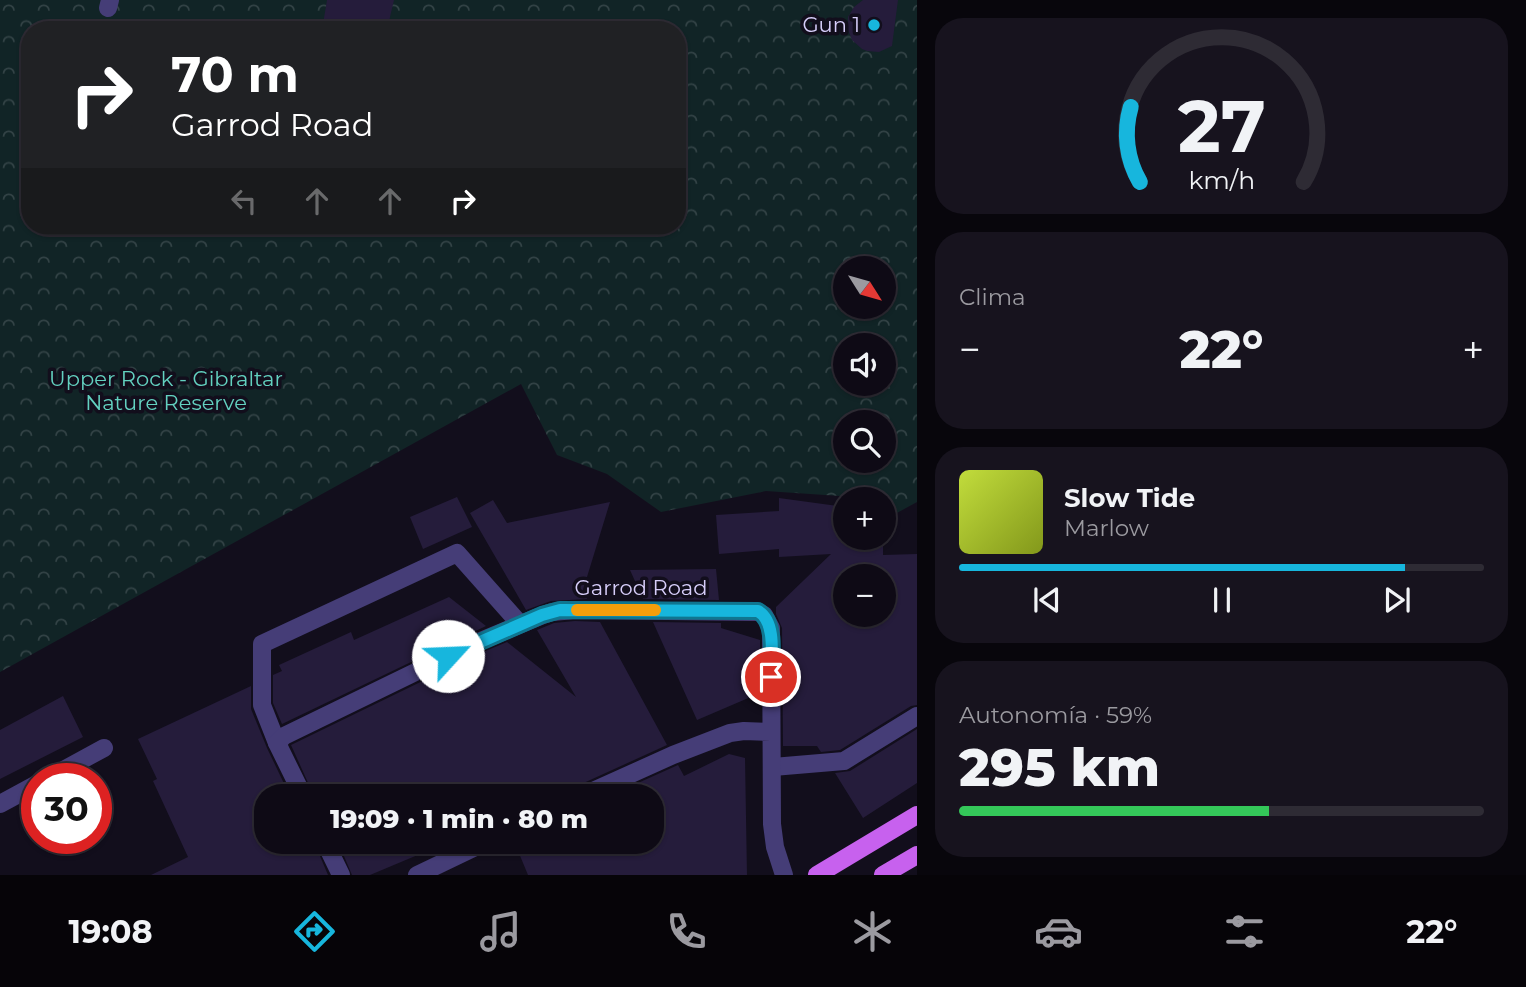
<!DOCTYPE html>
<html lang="es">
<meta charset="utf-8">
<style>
:root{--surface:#0e0a15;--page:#17131e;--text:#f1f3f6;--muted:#9b9aa0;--line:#2e2b34;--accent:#17b6dd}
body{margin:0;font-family:Montserrat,sans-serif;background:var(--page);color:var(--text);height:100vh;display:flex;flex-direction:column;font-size:26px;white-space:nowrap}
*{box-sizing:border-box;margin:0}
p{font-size:23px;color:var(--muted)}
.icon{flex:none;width:38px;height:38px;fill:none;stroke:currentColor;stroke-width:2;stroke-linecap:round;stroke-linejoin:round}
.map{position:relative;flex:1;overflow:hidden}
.drawer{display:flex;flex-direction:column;gap:18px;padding:18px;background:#08060c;width:609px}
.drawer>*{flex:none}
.banner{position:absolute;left:21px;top:21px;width:665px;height:214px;border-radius:28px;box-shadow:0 2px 5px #0004,0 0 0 2px var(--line);background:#202124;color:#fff;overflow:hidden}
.needle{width:46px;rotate:127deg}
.fabs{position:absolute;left:833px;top:256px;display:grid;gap:14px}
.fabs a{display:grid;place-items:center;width:63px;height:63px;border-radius:50%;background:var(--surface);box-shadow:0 2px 5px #0004,0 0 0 2px var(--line);font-size:35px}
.speed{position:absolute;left:21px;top:763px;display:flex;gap:14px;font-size:35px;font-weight:700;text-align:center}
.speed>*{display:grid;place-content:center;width:91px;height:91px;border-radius:50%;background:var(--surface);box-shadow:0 2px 5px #0004,0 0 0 2px var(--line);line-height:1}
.speed .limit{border:10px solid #d22;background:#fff;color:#111}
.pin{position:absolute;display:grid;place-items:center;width:60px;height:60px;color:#fff;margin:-30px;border:4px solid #fff;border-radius:50%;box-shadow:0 2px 7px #0007}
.me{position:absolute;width:77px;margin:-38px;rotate:65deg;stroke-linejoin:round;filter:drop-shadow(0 0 5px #0008)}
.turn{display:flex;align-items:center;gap:24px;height:147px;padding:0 35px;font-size:32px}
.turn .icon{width:91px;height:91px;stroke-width:2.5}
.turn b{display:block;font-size:49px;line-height:60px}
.lanes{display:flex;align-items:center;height:66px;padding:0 35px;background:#0003;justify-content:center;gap:35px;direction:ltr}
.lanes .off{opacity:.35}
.big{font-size:52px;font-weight:800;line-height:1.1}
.drawer .card{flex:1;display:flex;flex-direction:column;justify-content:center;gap:10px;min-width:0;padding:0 24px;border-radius:28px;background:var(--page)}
.drawer .dial{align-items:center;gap:0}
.dial svg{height:182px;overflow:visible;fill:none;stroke:var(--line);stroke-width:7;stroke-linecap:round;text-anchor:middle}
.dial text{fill:var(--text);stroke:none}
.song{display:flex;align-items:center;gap:21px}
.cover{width:84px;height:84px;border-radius:10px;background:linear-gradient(135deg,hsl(70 70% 55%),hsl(70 70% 35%))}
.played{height:7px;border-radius:4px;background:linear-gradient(90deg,var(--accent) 85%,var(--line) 85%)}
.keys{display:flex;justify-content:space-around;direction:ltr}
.heat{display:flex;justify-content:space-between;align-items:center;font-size:38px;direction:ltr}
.charge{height:10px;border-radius:5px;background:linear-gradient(90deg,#34c759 59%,var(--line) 0)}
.trip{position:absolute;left:254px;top:784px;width:410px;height:70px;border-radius:28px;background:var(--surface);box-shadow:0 2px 5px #0004,0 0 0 2px var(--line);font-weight:800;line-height:70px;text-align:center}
.tab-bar{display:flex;height:112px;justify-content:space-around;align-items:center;background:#060408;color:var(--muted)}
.tab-bar .icon{width:49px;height:49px}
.tab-bar .active{color:var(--accent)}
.tab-bar b{font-size:32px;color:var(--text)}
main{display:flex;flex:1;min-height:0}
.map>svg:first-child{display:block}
</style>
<main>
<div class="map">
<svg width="917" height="875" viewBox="0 0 917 875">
<defs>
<pattern id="forest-crowns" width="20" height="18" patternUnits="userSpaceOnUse" patternTransform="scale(1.75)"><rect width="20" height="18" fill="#112426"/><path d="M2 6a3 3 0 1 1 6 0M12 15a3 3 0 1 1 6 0" fill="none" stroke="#334346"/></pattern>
</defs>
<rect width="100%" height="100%" fill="#120e1c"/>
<path fill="url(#forest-crowns)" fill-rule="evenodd" d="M0,0H917V502L884,520V499L766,491L661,512L607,474L557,455L521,384L0,672ZM30,30H677V226H30ZM845,268H884V306H845ZM845,345H884V383H845ZM845,422H884V460H845Z"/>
<path fill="#251c3b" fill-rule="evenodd" d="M327,0H394L387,30H322Z
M863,0H898L892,46L879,52L867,51L862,49L852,40L848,30V17L854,7Z
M457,497L472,527L423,549L410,517Z
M779,498L845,507V537H883V555L917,554V705L911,706L840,750L821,752L817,746H783L782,628L776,614V607L831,554L779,557V549L719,554L716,515L779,511ZM845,576H884V614H845Z
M493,500L507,523L610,502L583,590L587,599L551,601L526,610L470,513Z
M716,569L719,600L643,599L630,570Z
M449,597L486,626L282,724L273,703V675L282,671L279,665L351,632L354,640Z
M575,621L600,622L667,745L577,786L572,790L571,796H314L291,745L476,655L507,642L576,697L537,630L554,623Z
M653,622L721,623V628L760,640V693L697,720Z
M251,686V709L267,748L290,796H266V842H314L328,875H151L188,857L153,781L157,779L138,739Z
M63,696L83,737L0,779V730Z
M917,729V783L863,818L835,773L850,771Z
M729,754L745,758L747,875H528L516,846L526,842H651V796H609L678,765L684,776Z
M338,842H428L432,849L370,875H352Z"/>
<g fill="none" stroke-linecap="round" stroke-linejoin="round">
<path stroke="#399fa3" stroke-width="4.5" stroke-dasharray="3.5 5" stroke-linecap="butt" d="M124,25L147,30"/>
<path stroke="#453d77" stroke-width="18" d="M108,8L110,0
M277,743L262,705V644L457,553L520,624
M773,767L844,761L917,716
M47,779L104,748
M0,804L37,784"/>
<path stroke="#453d77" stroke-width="18" d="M303,796L277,743L284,736L471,645L543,615L552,612L575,610L758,612L764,615L771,628L772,824L775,847L784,875
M582,796L673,755L730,733L744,731L771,732
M325,842L341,875
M417,875L486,842"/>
<path stroke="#c761ee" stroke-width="18" d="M817,875L917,815
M883,875L917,855"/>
</g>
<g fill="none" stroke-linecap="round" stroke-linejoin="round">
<defs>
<path id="route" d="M448,656L542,615L560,610L758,611C777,622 771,658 771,677"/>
</defs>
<use href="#route" stroke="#0f7690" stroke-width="18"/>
<use href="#route" stroke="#17b6dd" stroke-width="12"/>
<path stroke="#f59e0b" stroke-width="12" d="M577,610H655"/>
</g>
<circle fill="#17b6dd" stroke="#120e1c" stroke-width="2.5" cx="874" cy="25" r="7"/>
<g text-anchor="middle" stroke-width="7" stroke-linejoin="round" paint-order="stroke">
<g font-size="21" fill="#d7cefa" stroke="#120e1c" text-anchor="end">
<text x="860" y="32">Gun 1</text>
</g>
<g font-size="21" fill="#63d1c0" stroke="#120e1c">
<text x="166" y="386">Upper Rock - Gibraltar<tspan x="166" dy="24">Nature Reserve</tspan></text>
</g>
<g font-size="21" fill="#d7cefa" stroke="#120e1c">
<text x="641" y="595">Garrod Road</text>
</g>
</g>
</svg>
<div class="fabs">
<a><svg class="needle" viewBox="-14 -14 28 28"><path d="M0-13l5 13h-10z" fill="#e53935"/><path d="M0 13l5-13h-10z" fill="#9b9aa0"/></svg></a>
<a><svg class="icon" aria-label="sound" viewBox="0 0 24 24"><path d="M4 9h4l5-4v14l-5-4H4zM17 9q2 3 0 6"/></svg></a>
<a><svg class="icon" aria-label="search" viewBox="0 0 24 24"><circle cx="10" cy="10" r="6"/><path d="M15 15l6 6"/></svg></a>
<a>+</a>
<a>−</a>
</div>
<div class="speed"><div class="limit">30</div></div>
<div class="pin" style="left:771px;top:677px;background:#d93025"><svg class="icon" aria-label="arrive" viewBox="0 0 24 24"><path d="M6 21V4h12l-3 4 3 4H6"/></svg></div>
<svg class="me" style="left:448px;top:656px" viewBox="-20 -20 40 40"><circle r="19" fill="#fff"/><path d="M0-13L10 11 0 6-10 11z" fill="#17b6dd"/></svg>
<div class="trip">19:09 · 1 min · 80 m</div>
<div class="banner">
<div class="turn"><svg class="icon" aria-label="right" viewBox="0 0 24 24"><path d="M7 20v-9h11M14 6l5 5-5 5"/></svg><div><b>70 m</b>Garrod Road</div></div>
<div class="lanes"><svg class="icon off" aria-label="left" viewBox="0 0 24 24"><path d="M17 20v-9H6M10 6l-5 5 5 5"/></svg><svg class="icon off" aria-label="ahead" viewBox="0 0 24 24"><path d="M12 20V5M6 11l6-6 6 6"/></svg><svg class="icon off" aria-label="ahead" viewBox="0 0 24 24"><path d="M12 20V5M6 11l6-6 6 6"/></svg><svg class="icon" aria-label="right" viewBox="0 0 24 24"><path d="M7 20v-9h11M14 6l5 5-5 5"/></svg></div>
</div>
</div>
<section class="drawer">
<div class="card dial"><svg viewBox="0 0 100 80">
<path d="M14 69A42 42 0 1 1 86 69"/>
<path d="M14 69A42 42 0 0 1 10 36" stroke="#17b6dd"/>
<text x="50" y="56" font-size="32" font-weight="700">27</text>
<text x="50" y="72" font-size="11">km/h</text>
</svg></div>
<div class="card"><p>Clima</p>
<div class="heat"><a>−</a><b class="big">22°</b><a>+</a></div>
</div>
<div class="card">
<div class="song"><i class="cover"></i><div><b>Slow Tide</b><p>Marlow</p></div></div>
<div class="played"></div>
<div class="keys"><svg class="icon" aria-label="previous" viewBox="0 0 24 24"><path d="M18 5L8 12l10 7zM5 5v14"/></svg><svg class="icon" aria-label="pause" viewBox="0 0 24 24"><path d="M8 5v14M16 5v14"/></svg><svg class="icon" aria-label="next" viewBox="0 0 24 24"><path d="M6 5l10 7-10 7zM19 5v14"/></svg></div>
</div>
<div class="card"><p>Autonomía · 59%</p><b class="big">295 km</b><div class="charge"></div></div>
</section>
</main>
<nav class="tab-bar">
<b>19:08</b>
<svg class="icon active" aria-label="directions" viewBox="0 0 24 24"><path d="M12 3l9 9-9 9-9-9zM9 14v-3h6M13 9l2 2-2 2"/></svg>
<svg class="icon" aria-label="music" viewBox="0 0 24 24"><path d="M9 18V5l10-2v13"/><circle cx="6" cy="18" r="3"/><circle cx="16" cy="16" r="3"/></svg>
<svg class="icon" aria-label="phone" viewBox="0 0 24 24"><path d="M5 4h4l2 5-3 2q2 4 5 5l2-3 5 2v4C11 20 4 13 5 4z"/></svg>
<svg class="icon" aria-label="climate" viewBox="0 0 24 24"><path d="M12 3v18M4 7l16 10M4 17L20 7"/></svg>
<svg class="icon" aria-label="car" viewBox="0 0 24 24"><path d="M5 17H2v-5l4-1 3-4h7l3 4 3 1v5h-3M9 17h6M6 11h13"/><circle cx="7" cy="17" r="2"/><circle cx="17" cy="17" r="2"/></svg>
<svg class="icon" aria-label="filters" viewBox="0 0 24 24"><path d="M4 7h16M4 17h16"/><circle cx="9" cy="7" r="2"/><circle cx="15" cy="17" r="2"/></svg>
<b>22°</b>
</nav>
